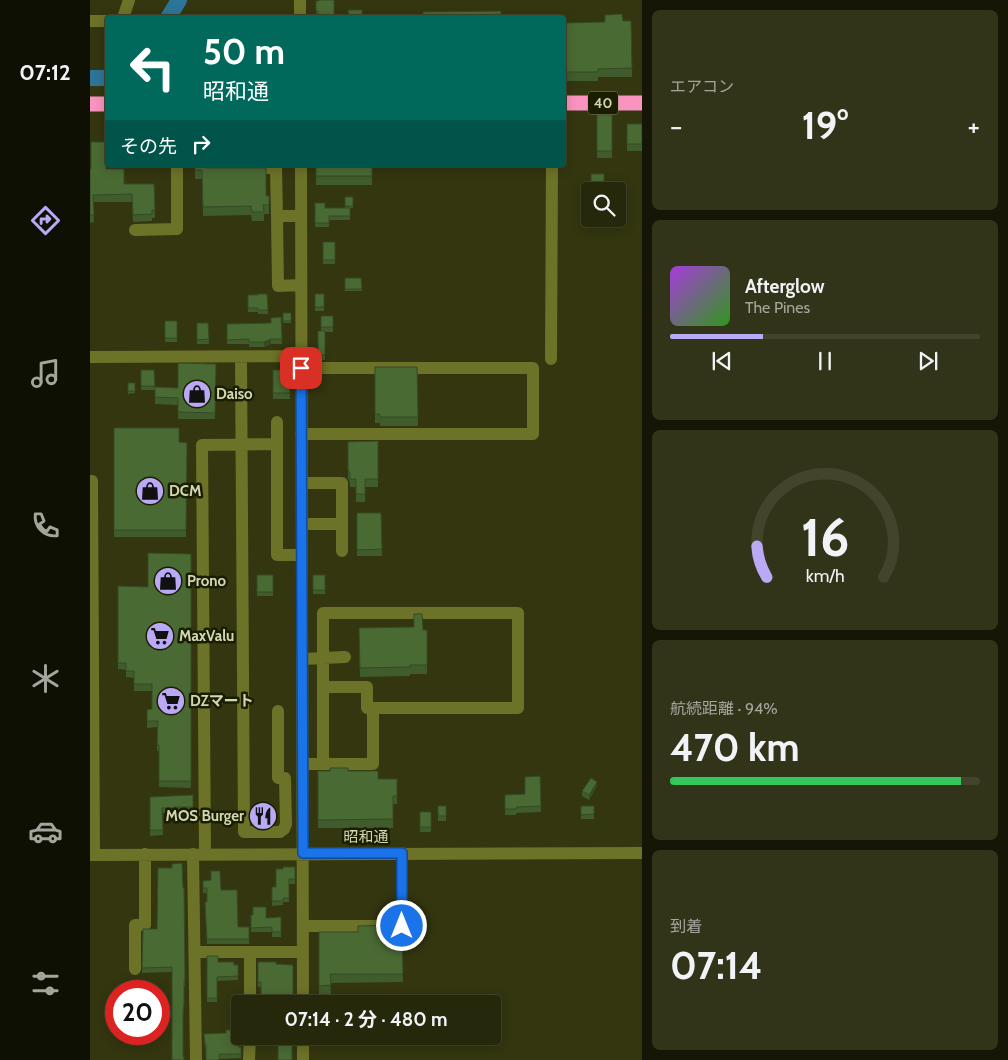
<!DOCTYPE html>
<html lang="ja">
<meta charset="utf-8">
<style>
:root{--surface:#26280b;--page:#323419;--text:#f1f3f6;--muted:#a4a69d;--line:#42442c;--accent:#baaaf6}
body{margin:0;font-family:Cabin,"Noto Sans JP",sans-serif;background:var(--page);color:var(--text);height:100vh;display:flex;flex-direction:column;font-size:19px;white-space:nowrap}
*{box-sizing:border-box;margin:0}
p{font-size:16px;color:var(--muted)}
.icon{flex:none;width:28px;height:28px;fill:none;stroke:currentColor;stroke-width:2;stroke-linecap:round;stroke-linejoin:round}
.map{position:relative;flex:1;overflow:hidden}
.panel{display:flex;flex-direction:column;gap:10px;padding:10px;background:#151606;width:366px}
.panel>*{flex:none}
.banner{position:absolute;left:15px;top:15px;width:461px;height:152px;border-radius:5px;box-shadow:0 2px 12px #0003,0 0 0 1px var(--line);background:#00695c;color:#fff;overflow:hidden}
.controls{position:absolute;left:491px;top:182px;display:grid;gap:10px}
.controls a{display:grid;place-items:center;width:45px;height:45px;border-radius:5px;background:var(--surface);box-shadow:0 2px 12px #0003,0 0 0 1px var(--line);font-size:25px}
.speed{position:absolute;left:15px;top:980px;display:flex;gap:10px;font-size:25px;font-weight:700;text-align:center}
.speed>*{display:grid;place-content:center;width:65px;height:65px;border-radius:50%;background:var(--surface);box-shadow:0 2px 12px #0003,0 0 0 1px var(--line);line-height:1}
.speed .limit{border:8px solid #d22;background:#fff;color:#111}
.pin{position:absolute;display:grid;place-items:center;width:42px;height:42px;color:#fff;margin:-21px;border-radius:10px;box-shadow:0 2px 8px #0006}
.me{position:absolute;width:55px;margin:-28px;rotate:0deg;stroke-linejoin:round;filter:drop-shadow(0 0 4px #0008)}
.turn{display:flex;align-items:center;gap:18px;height:105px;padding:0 15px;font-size:22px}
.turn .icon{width:65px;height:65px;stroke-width:2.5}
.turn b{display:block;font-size:35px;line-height:42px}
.then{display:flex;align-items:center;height:48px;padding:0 15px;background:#0003;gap:10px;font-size:19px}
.big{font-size:38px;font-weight:700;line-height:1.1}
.panel .tile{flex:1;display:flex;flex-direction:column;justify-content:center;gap:8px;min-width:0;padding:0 18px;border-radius:8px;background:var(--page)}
.panel .dial{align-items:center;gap:0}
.dial svg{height:130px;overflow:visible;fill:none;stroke:var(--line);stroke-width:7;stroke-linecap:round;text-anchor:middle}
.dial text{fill:var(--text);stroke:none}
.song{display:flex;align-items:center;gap:15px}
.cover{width:60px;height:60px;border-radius:8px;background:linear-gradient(135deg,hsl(280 70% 55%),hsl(110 70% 35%))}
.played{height:5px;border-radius:2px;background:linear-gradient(90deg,var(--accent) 30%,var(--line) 30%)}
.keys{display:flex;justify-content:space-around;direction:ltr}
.heat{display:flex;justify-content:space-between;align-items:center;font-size:28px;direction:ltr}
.charge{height:8px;border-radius:4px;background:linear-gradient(90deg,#34c759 94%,var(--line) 0)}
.trip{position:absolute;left:141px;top:995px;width:270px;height:50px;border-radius:5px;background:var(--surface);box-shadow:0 2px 12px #0003,0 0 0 1px var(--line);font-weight:700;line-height:50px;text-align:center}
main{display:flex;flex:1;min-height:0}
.tabs{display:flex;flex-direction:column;width:90px;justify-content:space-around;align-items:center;background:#0f1004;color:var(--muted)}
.tabs .icon{width:35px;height:35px}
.tabs .active{color:var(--accent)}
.tabs b{font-size:22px;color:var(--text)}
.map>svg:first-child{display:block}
</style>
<main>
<nav class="tabs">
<b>07:12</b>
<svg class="icon active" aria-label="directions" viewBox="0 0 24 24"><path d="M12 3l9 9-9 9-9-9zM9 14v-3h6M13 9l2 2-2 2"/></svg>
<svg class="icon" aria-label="music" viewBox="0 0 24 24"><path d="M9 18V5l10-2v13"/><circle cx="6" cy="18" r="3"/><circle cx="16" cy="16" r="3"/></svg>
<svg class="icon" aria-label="phone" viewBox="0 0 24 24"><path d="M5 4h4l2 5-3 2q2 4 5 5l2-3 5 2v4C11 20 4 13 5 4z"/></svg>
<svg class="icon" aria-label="climate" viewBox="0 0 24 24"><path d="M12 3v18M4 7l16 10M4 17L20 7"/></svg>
<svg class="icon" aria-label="car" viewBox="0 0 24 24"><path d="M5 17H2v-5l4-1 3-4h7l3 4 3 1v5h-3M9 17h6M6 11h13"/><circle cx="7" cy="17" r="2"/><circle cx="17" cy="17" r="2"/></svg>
<svg class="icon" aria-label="filters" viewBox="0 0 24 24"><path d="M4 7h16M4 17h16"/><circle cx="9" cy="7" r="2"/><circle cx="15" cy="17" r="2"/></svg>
</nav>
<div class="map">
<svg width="552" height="1060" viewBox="0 0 552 1060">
<rect width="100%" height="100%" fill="#33360f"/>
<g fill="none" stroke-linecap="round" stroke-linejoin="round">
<path stroke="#2d7598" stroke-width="16" d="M78,18L89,0
M0,78H18"/>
<path stroke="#6c7228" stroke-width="12" d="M210,0V18
M33,18L39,0
M0,21H18
M118,165V169H134
M211,165L213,1004
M159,168H186L187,216
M211,216H187L188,286L211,285
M45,230L87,229V165
M0,357L211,356
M151,357L154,832H190L194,829L196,824L195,778
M461,359L462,165
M211,368H443V434H211
M187,422V555H212
M0,481H2L4,855
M212,483H252V551
M212,524H252
M212,659L255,657
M233,687H277V708H283
M188,711V778
M213,764H283V708H428V613H233V764
M103,854L106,1060
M115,854L112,445L187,444
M0,855L552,853
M213,926H312V853
M105,952H213
M45,969V925H55V854
M160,1004V952
M213,1036V1060
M159,1060L160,1036"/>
<path stroke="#f993bf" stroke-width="15" d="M474,103H552
M0,104H18"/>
</g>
<path fill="#405b2c" d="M226,1H229L244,18H226Z
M533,21H541L542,77H508V81H474V23L515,22Z
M507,115H522V158H507Z
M537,124H552V151H537Z
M105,165L114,167L176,196H179V214H174V221H162L161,215L113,216L112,179H105Z
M226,165H282V185H226Z
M0,169H16L34,184H64L65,218H62V221L43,222L42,202H3L4,222L0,223Z
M255,197H263V208H260V220H239V227H225V203L235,208H255Z
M501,219H514V221H501Z
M233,242H245V264H233Z
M255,278H271L272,291H255Z
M177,294L178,314H168V312H158V295Z
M225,294H234V311H225Z
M193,313H201V323H193Z
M231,316H243V332H235V360H228V331H231Z
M191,317L192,344H181L174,347H159V344H137V324L181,323Z
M75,321H87V342H75Z
M107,323H118L119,344H107Z
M126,364L125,419H88V405L65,404V387L88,388Z
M285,367H327L328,426H290V423H285Z
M51,370H64L65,390H51Z
M183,370H199L200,399H183Z
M38,383L45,391V393L38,394Z
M24,428L89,442L97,443L96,537H24Z
M288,441V487H275V502H266V487H260V483L258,478V442Z
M267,513H291L292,556H267Z
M101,554V788L69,787V751H67V727L57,728V710L62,709V691H44V678L36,677V670L28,669V586L58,587Z
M167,575H183V596H167Z
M223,575H235V594H223Z
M269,628L337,630V674H320V676L270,677Z
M228,771H258L288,779H307V804H303V828H228Z
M450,776L451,812L426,813V815H415V795L435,794Z
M507,786L499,800L492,796V791Z
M103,795V812H84V813H72L73,835L60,836V797Z
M348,806H356V821H348Z
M491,806H504V819H491Z
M162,807L185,810V821H162Z
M330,812H341V832H330Z
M205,867V884H199V902H193V905L182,906V887H186L193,869Z
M113,881L131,890L148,927H159V944H117L115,907L117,902V893H113Z
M93,888H94L95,986H94V1009L93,1015V1057L82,1060V972L52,973L53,929H67Z
M161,915L176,918L191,917V937H182V932H161Z
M312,925L313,982L240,983L241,994H229V932H268Z
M117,956L128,962L144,965H148V980L127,981V1002H117Z
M168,962L186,964L203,965V1004H171V987H168Z
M114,1034L148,1047H151V1058L129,1059L115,1048Z"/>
<path fill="#344a24" d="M181,339V344L174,347V342Z
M507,782V786L499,800V795Z"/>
<path fill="#4a6a33" stroke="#344a24" d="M229,0H244V18H228V11H226V1H229Z
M258,10H272V18H259Z
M411,11V18H333V12Z
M532,14L533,21H541L542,68L508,69V72H474V23L515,22V15Z
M507,115H522V151H507Z
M537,124H552V144H537Z
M1,142H16V169H34V184H64L65,210H62V214L43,215L42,194L3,195L4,215H0V169H1Z
M105,165H112L114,167L118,168H176V196H179V205H173L174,212H162L161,206L113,207L112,170H105Z
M226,165H282V176H226Z
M501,174H514V191H501Z
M255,197H263V206H255Z
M225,203H235V208H260V216H239V223H225Z
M233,242H245V260H233Z
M255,278H271L272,289H255Z
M168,294H177L178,310H168V308H158V295H168Z
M225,294H234V307H225Z
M193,313H201V321H193Z
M231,316H243V327H231Z
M191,317L192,339H181L174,342H159V339L137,340V324L181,323V318Z
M75,321H87V338H75Z
M107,323H118L119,339L107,340Z
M228,331H235V355H228Z
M88,363L126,364L125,413L88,412V398L65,397V387L88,388Z
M285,367H327L328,417H290V414H285Z
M51,370H64L65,386H51Z
M183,370H199L200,393H183Z
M38,383H45V391H38Z
M24,428H89V442L97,443L96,530H24Z
M288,441V479H275V494H266V479H260V474L258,469V442Z
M267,513H291L292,549L267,550Z
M58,553L101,554V781H69V745H67L68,721H57V710L62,709V684H44V671H36V663H28V586L58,587Z
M167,575H183V592H167Z
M223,575H235V590H223Z
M324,614H332L333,630H337V665H320V667L270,668L269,628L324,627Z
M240,768H258V771H288V779H307V796H303V819L228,820V771H240Z
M450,776L451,806L426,807V809H415V795L435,794V777Z
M501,778L507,782L499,795L492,791Z
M103,795V807H84V808H72L73,830H60V797Z
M348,806H356V816H348Z
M491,806H504V814L491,815Z
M162,807H181V810H185V816H162Z
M330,812H341V827H330Z
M92,863L93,888H94L95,981H94V1004L93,1010V1057H94V1060H82V967L52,968L53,929H67L68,868H82V864Z
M193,867H205V879H199V898H193V901H182V887H186V869H193Z
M121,871H130L131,890H147L148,927H159V939H117L115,902H117V888H113V881L121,880Z
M163,907H176V918L191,917V932H182V927L161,928V915H163Z
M312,925L313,974H240L241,985L229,986V932H268V926Z
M117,956H128V962H144V965H148V976L127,977V998H117Z
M168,962H186V964L203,965V1000H183V1004H171V982H168Z
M136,1030H148V1047H151V1054H129V1060H116V1044H115L114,1034L136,1033Z
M190,1036H202V1060H188V1041H190Z"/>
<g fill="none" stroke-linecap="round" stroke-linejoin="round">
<defs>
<path id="route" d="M211,368L213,853H312V926"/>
</defs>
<use href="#route" stroke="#114b97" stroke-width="12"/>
<use href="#route" stroke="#1a73e8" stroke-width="9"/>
</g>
<defs>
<symbol id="shop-disc" viewBox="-11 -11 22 22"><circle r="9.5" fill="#baaaf6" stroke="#1b1d00"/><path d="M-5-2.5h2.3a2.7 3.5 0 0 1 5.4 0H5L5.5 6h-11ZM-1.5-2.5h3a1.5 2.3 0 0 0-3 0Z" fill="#111"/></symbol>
<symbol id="supermarket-disc" viewBox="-11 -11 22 22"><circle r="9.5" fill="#baaaf6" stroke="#1b1d00"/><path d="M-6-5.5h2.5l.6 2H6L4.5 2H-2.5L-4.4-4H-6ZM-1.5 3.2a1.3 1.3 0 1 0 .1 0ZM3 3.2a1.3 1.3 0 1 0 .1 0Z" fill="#111"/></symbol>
<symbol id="restaurant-disc" viewBox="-11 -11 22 22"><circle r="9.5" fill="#baaaf6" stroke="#1b1d00"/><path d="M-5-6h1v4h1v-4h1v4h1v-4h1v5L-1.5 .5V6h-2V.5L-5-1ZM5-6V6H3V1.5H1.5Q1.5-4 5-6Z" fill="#111"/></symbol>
</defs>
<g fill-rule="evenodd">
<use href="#shop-disc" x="91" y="378" width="32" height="32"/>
<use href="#shop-disc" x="44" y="475" width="32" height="32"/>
<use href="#shop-disc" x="62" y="565" width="32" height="32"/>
<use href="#supermarket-disc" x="54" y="620" width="32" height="32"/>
<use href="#supermarket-disc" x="65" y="685" width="32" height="32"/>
<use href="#restaurant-disc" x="157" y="800" width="32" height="32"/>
</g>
<g text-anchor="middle" stroke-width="5" stroke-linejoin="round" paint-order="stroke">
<rect fill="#1b1d00" stroke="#9b9f7d" stroke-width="1" x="498" y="91.5" width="30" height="23" rx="4"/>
<g font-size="14" font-weight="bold" fill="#d2d7b3">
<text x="513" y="108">40</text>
</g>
<g font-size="15" font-weight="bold" fill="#d2d7b3" stroke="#1b1d00" text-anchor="start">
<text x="126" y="399">Daiso</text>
<text x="79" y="496">DCM</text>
<text x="97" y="586">Prono</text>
<text x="89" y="641">MaxValu</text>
<text x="100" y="706">DZマート</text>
<text x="154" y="821" text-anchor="end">MOS Burger</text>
</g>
<g font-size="15" fill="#d2d7b3" stroke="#1b1d00">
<text x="276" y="842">昭和通</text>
</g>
</g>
</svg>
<div class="controls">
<a><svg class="icon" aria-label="search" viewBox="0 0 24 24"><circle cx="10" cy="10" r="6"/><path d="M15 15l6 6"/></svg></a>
</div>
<div class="speed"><div class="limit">20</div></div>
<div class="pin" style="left:211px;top:368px;background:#d93025"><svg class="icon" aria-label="arrive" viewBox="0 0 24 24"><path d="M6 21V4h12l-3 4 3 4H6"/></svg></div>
<svg class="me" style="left:312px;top:926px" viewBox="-20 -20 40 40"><circle r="17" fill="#1a73e8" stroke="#fff" stroke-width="3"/><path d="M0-11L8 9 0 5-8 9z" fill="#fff"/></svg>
<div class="trip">07:14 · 2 分 · 480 m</div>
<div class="banner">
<div class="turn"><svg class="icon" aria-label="left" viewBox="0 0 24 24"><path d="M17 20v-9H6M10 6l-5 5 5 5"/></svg><div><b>50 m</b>昭和通</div></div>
<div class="then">その先<svg class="icon" aria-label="right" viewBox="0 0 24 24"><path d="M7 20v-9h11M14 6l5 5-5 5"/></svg></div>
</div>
</div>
<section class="panel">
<div class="tile"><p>エアコン</p>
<div class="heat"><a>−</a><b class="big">19°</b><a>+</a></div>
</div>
<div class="tile">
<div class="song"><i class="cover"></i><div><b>Afterglow</b><p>The Pines</p></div></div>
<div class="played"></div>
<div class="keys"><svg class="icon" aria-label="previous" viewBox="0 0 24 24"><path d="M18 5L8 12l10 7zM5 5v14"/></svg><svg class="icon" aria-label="pause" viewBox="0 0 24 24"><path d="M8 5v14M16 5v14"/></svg><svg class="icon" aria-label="next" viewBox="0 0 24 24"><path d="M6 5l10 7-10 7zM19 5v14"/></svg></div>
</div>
<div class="tile dial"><svg viewBox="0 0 100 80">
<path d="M14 69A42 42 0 1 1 86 69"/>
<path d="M14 69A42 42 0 0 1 8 50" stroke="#baaaf6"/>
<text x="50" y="56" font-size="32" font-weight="700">16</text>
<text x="50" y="72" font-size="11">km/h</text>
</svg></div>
<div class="tile"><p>航続距離 · 94%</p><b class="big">470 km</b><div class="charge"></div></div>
<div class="tile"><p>到着</p><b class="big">07:14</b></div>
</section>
</main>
